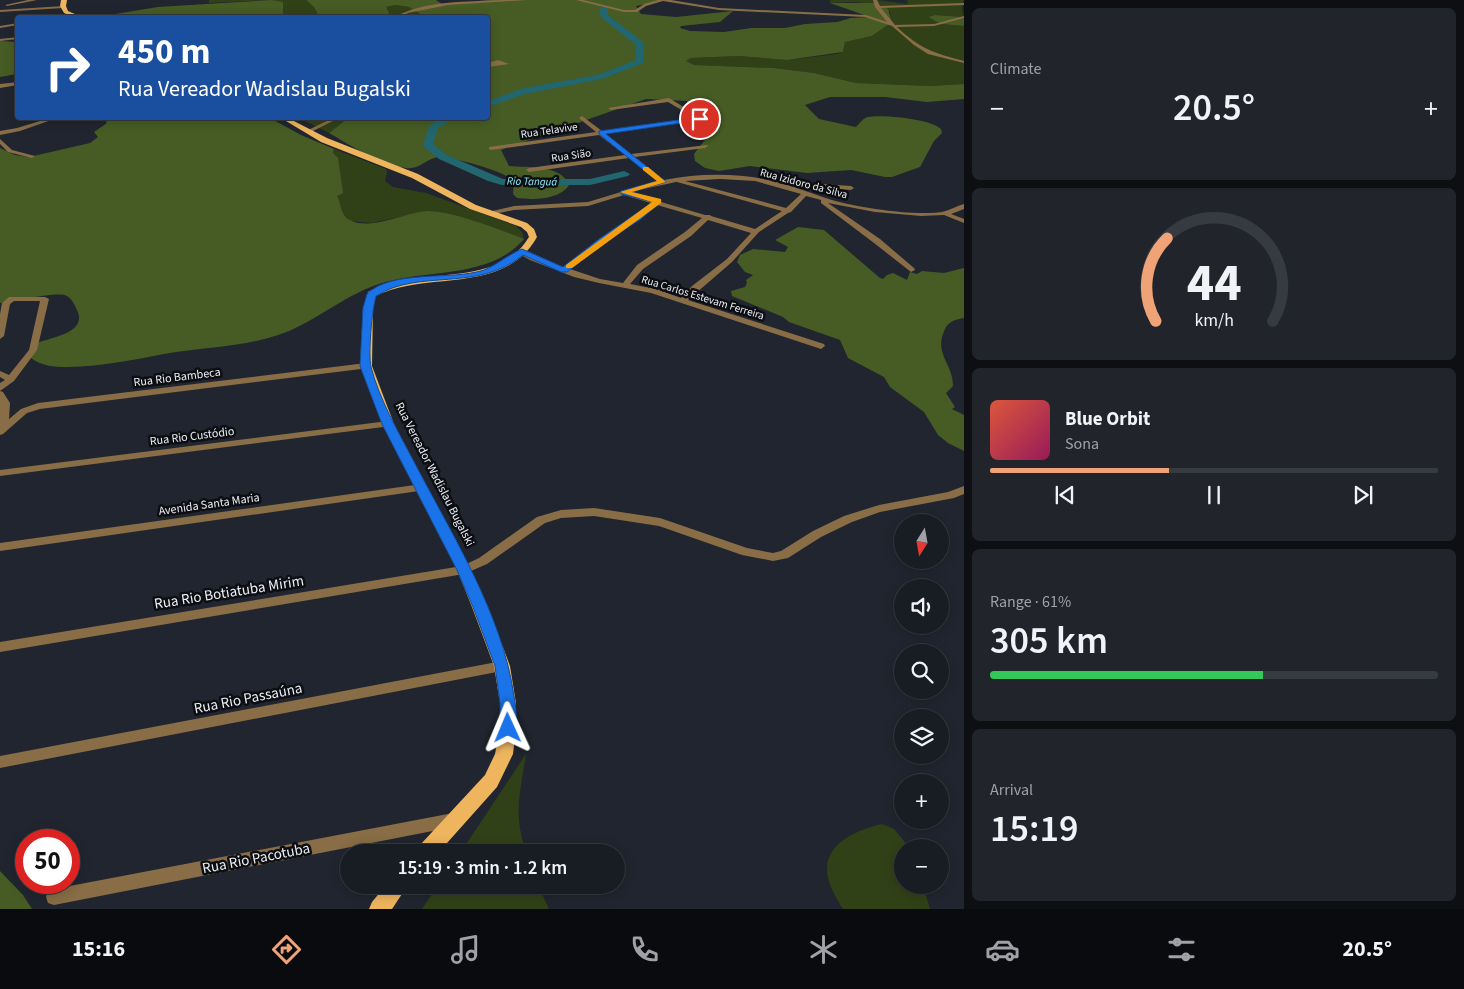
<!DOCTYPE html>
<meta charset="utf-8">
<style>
:root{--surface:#181c23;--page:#21252b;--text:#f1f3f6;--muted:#9fa1a6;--line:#363a41;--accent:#efa377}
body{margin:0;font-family:"Source Sans 3",sans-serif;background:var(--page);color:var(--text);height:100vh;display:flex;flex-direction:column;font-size:19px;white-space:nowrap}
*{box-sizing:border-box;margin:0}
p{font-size:16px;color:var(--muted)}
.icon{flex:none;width:28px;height:28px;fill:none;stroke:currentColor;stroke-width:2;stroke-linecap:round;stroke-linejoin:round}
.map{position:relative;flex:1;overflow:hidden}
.sheet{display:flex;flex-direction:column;gap:8px;padding:8px;background:#0d0f13;width:500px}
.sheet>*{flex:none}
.guide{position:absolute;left:15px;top:15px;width:475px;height:105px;border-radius:5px;box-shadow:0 2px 12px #0003,0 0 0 1px var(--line);background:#1a4fa0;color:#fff;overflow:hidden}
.needle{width:32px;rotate:191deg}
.fabs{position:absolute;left:894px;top:514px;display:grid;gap:10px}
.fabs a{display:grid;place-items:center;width:55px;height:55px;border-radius:50%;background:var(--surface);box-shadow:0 2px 12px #0003,0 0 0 1px var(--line);font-size:25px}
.speed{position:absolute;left:15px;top:829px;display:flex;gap:10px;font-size:25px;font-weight:700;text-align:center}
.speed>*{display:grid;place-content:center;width:65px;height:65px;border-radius:50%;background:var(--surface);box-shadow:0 2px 12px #0003,0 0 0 1px var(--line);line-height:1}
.speed .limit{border:8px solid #d22;background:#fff;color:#111}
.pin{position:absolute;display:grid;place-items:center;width:42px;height:42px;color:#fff;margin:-21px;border:2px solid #fff;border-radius:50%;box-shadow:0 1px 5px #0007}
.me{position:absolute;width:55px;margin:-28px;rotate:359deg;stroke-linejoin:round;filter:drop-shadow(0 0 4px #0008)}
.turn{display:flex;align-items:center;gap:18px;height:105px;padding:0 20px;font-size:22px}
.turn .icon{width:65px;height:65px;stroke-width:2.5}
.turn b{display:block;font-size:35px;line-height:42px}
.big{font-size:38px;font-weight:600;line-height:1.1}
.sheet .card{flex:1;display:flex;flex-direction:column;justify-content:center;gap:8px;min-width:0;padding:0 18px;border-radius:8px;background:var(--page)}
.sheet .dial{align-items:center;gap:0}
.dial svg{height:130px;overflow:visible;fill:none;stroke:var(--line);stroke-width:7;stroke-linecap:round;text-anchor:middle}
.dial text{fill:var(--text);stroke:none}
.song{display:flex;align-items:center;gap:15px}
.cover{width:60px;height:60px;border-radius:8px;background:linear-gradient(135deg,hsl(10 70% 55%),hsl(330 70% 35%))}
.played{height:5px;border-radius:2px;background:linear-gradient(90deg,var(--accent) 40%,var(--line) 40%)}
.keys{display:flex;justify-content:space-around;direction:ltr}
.heat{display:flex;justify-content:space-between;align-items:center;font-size:28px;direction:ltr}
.charge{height:8px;border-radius:4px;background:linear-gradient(90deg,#34c759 61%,var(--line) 0)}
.trip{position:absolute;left:340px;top:844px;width:285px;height:50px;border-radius:25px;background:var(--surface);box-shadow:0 2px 12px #0003,0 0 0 1px var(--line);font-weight:600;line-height:50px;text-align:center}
.tabs{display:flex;height:80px;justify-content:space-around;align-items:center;background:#0a0b0e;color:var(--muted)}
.tabs .icon{width:35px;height:35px}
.tabs .selected{color:var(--accent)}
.tabs b{font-size:22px;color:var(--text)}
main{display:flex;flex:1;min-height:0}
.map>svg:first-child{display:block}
</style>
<main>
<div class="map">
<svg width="964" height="909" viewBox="0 0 964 909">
<rect width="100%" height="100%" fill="#20252f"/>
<path fill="#314117" d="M209,0H306L314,7L319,17H283L271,0L209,3Z
M830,0H877L907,4L908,1L906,0H964L962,8L964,17L935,15L928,17L941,24L964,26V84L930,86L856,83L814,73L774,68L694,65L685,61L691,58L739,56L787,60L837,54L843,52L845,42L872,36L892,22L890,12C877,0 848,2 830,3Z
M395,5L409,7L425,17H387L386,7Z
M299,118H348L329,133Z
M334,149L386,169L387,172L385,181L393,187L426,193L516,226L522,232L524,239L440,212L429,211L371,223L351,221L343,215L333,188V153Z
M526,754C520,794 513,813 526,852H461Z
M882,824L894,829L909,847L902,848V885H923L930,909H843C836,898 827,883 827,870C826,842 860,829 882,824Z
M438,885H538L549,909H422Z"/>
<path fill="#465c24" d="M271,0L283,2V17L178,18L162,14L107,17L115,14L158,7Z
M306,0H436L442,4L492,0H666L636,6L641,14L676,17L733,11L720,22L681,26L680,28L690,31L724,32L751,28H785L805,24L837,22L851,18L870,17L830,3H874L888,9L892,22L872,36L845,42L843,52L787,60L739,56L691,58L686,61L694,65L774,68L814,73L856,83L930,86L964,84V99L927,102L885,97H830L805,105L819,119L856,127C860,123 863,118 868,117C882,114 932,119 941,129L942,133L934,141L920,167L892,177H885L851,170L807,173L750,166L719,171L705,168L695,161L694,154L708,136L696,117L687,106V101L646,99L501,150L509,166C527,168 561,164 569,185C560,200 532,200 517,198L513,194C513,189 515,183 511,179C504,171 449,156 438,157C426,159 419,170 406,168C378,164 352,146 329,133L348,118H488V18L425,17L409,7L395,5L386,7L389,13L387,17H319L314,7Z
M935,15L964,17V26L941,24L928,17Z
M0,41L17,42V74L0,77Z
M96,118H270L301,135L334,149L333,153L338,158L343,193L337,196C342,206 340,216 352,221C372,230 407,212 428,211C452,211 501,230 524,239C490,279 428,269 382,283C346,294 318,320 284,333C249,346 212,347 176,352C140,358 103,367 67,367C53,367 42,366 31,358L37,343C52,337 88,333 77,310C74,304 72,298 65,295C53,292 15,301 0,303V148L15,155L29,157L90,143L98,137L94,132L107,123L105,120Z
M798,227L824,230L880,278L883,279L887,275L893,273L907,280L910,272L917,274L922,271L944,273L964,268V318C956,319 948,322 945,329C933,354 953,363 953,386L946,393L955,407L952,409L964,415V451L948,443L938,435L924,412L890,387L884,377L848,358L840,340L789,322L783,317L732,296L731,291L745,287L747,283L746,280L753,275L745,272L737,262L740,255L753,249L785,252L788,247L775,240Z
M0,871L23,895L32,909H0Z"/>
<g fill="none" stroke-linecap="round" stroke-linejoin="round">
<path fill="#22666f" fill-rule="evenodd" d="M602,6H608V15L643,42V63L602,79L525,94L488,107V101L524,88L597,75L636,60V45L602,18L599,12Z
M440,118H455L438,128L433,144L447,155L503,179H590L624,171L630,174L628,176L590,185H502L488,181L439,159L424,147L423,145L429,127Z"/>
<path fill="#886d46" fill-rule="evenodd" d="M28,0H37L7,6L5,5Z
M502,0H527L448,5L408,13L399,18H393C423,0 468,2 502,0Z
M576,0H583L624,10H635L644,4L658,0H671L719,8L866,15L887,22L875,7L873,0H877L880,6L964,3V5L881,8L895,25L934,24L964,16V18L934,26L897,27C920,49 934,53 964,61V63L928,54L914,45L892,26L865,17L719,10L663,1L646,6L637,12H624Z
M64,6L63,8L0,12V10Z
M77,15L79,17L67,18V17Z
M18,23V25L0,28V26Z
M18,37V39L0,41V39Z
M498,60L509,64L488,67V63Z
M18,82V85L0,88V84Z
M669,98L703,119L605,134L631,154L707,145L708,146L705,148L635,157L664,180C700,173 738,173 774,181C794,186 813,194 832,200C860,208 914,216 942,212C950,210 957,206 964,204V209L951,214L964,219V223L944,215L921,216L875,212L828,203L880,239L914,268L915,270L911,272L874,243L821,203V200L806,196L791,212L788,213L759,232L732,262L688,300L824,344L825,346L821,349L651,293L599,283L574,277L530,260L519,254V250H525L563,267L651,203L624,195L588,206L514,210L490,215L488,214V212L514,206L588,202L657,181L629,158L529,172L526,170L529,168L625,155L599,135L491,150L489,149V147L596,132L580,119L579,118L582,116L602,131L695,118L668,102L611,110L608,108ZM720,179L755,181L801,194L786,208L685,181ZM676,182H677L782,211L755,229L711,216L710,215H705L661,202L660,200H655L630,192ZM657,205L702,218L685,232L637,265L623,283L600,279L570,269ZM708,220L751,233L727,259L692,286L681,298L656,289L630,284L643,269L691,236Z
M50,118H57L20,131L0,135V131L17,128Z
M333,118H339L311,132L306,131Z
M0,139L12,150L35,156L32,158L8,152L0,144Z
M792,182L851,186L854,188L851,190L790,185V183Z
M9,297H45L49,299L37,350L14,381L0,391V383L5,380L0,377V371L9,375L29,350L40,301H14L10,304L4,336L0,339V314L2,303Z
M366,363L369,364L370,366L369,368L40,409L27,413L3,434L0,435V391L3,392L10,403L9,419L21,409L38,403Z
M388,421L391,422L393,424L391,426L0,476V470Z
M422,484L426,486L427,488L426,490L0,551V543Z
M964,486V494L954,498L880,512L852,522L821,537L788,558L773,561L742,555L659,526L594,516L561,518L545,523L487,564L464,574L0,652V642L462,566L479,558L537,517L561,510L594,508L660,518L747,548L773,553L781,551L813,531L844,516L879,505L948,492Z
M502,661L507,662L508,666L507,670L502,671L0,768V756Z
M453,813L458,815L460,820L458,825L453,827L54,905L48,903L46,897L48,891L54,889Z"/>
<path fill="#eeb55e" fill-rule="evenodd" d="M61,0H67L66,6L68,11L84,18H76L64,13L60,6Z
M281,118H288L327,138L418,174L476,205L527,223L534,229L537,237C504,296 426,270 376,296L373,308L372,366L394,424L471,570L488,607L510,666L516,703V728L513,754L497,787L439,852H417L420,845L485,775L495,754L500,728V703L494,666L472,607L457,570L382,424L360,366L363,308L368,292C381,285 394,281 408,279C448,273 505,278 529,237L527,232L521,227L470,209L412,178L321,142Z
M386,885H408L392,909H369L372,902Z"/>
</g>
<path fill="#1a73e8" stroke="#114b97" d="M700,117L703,119L702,120L606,134L666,182L632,192L662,201L641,219L605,242L567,272H561L523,255C477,293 420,268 376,296C372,309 368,354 371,367C379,398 398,432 413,460C451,533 502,613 514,696C516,707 518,723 514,733L508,735L503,733L500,728V703L495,666L473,607L457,570L382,424L360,366L363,308L367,294C392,269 451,281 484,270C497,265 509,254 522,249L563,267L599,239L653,202L621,194V191L657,181L599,134V131Z"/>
<path fill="#f59e0b" d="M643,167H648L666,182L632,192L661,199V203L572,268H566V265L652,202L620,192L657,181L643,170Z"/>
<g text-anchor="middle" stroke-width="5" stroke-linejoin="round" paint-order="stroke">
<g font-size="11" fill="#ebeff6" stroke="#0c0e12">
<text transform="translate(549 130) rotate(-8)" y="4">Rua Telavive</text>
<text transform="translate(571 155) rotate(-8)" y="4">Rua Sião</text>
<text transform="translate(804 183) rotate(15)" y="4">Rua Izidoro da Silva</text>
<text transform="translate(703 297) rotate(17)" y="4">Rua Carlos Estevam Ferreira</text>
</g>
<g font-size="11" font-style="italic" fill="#8decf9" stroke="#0c0e12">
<text transform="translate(532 181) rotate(1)" y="4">Rio Tanguá</text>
</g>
<g font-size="12" fill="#ebeff6" stroke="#0c0e12">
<text transform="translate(177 377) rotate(-7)" y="4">Rua Rio Bambeca</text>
<text transform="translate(192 436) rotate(-7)" y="4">Rua Rio Custódio</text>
<text transform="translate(435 474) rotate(63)" y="4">Rua Vereador Wadislau Bugalski</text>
<text transform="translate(209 504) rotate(-8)" y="4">Avenida Santa Maria</text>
</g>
<g font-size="15" fill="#ebeff6" stroke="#0c0e12">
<text transform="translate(229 592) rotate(-9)" y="5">Rua Rio Botiatuba Mirim</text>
<text transform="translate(248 698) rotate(-11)" y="5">Rua Rio Passaúna</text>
<text transform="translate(256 858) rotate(-11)" y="5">Rua Rio Pacotuba</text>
</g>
</g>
</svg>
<div class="fabs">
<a><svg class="needle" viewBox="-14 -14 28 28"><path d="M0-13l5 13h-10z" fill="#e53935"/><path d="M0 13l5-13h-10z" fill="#9fa1a6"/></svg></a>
<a><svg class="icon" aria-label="sound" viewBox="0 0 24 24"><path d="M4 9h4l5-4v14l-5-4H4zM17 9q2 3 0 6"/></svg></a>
<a><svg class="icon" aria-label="search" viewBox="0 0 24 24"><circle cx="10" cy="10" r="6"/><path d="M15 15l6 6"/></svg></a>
<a><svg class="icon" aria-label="layers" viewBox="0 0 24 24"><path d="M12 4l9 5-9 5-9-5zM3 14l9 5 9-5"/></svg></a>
<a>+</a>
<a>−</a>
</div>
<div class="speed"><div class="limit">50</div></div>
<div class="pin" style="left:700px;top:119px;background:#d93025"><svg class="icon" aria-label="arrive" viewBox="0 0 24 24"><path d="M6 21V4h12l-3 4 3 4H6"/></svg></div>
<svg class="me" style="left:508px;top:728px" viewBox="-20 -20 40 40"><path d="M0-17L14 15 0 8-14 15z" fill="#1a73e8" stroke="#fff" stroke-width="4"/></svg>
<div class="trip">15:19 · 3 min · 1.2 km</div>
<div class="guide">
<div class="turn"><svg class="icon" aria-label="right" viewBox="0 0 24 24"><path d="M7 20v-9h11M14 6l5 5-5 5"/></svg><div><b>450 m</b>Rua Vereador Wadislau Bugalski</div></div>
</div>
</div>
<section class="sheet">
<div class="card"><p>Climate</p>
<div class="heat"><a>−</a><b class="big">20.5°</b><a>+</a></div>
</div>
<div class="card dial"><svg viewBox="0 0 100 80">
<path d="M14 69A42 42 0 1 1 86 69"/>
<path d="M14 69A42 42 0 0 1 21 18" stroke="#efa377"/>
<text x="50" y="56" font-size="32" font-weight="700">44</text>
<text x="50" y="72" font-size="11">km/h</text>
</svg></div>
<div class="card">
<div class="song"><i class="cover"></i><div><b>Blue Orbit</b><p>Sona</p></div></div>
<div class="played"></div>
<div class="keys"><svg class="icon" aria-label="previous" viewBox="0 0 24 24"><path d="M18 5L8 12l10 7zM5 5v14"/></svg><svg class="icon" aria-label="pause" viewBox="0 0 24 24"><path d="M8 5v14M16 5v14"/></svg><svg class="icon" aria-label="next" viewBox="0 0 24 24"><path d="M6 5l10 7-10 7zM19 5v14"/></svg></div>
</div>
<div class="card"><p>Range · 61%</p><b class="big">305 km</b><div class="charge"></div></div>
<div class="card"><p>Arrival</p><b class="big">15:19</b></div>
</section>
</main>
<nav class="tabs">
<b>15:16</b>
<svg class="icon selected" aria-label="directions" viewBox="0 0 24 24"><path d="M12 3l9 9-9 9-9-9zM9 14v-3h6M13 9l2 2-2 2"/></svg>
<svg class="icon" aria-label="music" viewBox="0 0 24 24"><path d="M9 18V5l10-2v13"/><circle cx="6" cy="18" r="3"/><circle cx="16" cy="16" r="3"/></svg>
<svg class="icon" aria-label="phone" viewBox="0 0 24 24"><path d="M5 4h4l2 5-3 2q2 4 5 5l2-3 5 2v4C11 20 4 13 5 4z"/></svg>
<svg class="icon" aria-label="climate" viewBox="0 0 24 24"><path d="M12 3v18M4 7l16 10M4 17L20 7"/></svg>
<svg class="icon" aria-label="car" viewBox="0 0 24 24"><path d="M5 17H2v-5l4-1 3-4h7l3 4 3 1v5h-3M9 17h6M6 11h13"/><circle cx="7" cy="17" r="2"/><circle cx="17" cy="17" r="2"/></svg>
<svg class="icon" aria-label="filters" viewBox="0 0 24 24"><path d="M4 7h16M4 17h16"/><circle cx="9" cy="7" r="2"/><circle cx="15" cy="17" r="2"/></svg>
<b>20.5°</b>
</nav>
